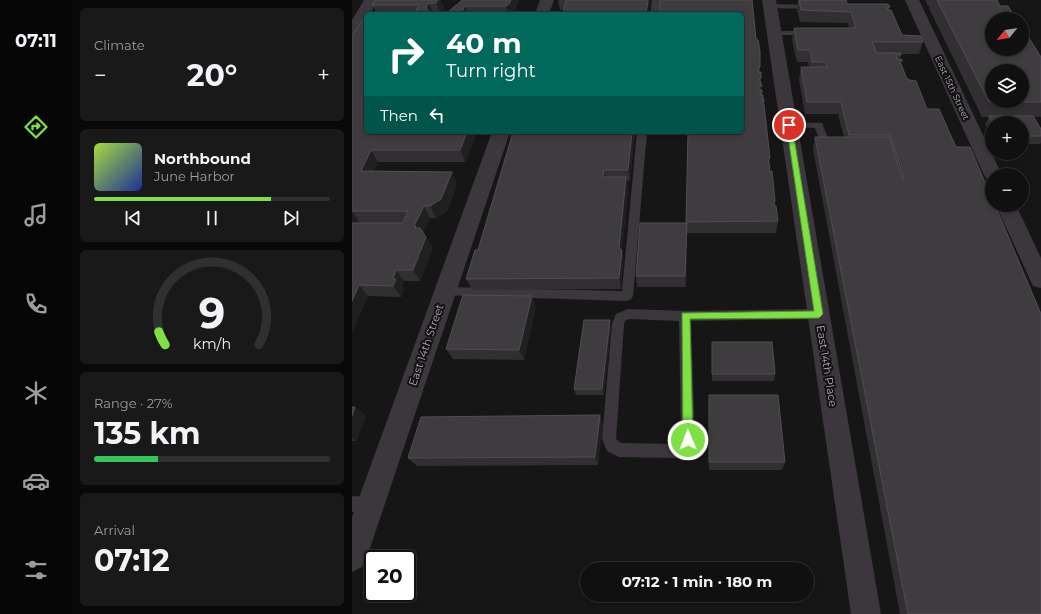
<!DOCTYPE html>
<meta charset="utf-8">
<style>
:root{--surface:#111011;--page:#1a191a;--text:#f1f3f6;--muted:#9c9d9f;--line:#303031;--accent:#7ee045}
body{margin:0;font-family:Montserrat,sans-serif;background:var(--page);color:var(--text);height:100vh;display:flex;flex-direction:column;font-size:15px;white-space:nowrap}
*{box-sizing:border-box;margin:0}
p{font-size:13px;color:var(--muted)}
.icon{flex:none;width:22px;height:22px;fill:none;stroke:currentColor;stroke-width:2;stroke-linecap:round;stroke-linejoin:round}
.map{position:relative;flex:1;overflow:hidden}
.details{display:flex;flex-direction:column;gap:8px;padding:8px;background:#090909;width:280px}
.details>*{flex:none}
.hud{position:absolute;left:12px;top:12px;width:380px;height:122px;border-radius:6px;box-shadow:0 2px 6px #0003,0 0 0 1px var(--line);background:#00695c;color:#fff;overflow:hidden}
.needle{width:26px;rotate:240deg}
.controls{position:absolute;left:633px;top:12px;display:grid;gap:8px}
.controls a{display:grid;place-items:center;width:44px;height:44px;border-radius:50%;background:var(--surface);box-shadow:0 2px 6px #0003,0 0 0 1px var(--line);font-size:20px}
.speed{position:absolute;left:12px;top:550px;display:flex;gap:8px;font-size:20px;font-weight:700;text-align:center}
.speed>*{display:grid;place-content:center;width:52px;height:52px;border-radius:50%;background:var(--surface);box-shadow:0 2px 6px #0003,0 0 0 1px var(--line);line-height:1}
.speed .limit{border:2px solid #111;border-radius:6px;background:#fff;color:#111}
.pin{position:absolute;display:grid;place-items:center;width:34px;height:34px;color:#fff;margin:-17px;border:2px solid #fff;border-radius:50%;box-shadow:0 1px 4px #0007}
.me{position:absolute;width:44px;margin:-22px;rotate:359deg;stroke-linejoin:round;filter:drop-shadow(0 0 3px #0008)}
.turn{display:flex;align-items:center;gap:14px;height:84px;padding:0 16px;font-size:18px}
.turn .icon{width:52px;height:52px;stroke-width:2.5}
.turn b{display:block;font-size:28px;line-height:34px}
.then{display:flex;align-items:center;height:38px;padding:0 16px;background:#0003;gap:8px;font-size:15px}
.big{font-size:30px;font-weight:700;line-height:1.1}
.details .card{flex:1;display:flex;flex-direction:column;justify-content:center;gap:6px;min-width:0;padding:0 14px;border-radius:6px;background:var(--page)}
.details .dial{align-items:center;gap:0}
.dial svg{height:104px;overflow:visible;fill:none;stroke:var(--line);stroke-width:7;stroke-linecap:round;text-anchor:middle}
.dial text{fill:var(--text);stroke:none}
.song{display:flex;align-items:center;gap:12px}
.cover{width:48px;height:48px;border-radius:6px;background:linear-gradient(135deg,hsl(80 70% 55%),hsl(230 70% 35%))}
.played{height:4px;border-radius:2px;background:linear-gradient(90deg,var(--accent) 75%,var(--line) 75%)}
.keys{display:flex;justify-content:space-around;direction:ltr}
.heat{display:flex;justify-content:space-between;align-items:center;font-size:22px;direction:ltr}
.charge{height:6px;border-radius:3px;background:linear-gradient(90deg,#34c759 27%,var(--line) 0)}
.trip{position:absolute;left:228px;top:562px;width:234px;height:40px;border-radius:20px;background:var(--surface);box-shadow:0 2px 6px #0003,0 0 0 1px var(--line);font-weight:700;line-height:40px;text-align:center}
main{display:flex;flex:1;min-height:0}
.menu{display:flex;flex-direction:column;width:72px;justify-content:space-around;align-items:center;background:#070607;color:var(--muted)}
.menu .icon{width:28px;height:28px}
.menu .active{color:var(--accent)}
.menu b{font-size:18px;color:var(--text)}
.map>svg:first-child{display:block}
</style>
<main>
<nav class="menu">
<b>07:11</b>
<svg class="icon active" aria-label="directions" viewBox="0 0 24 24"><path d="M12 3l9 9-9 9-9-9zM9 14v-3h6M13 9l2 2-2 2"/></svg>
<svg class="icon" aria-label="music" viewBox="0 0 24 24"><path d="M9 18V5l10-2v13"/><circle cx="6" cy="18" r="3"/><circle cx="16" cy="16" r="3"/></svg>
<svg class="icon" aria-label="phone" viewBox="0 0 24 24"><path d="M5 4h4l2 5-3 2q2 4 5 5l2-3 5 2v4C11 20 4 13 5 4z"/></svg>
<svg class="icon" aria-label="climate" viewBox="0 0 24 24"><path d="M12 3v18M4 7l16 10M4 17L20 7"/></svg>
<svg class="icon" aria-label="car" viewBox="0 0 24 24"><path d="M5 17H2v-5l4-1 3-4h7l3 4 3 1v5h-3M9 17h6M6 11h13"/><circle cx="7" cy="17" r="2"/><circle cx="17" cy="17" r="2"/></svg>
<svg class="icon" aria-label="filters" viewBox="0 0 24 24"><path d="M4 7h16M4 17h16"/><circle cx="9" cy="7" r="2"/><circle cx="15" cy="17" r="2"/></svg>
</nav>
<section class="details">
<div class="card"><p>Climate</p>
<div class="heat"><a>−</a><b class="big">20°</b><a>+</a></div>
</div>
<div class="card">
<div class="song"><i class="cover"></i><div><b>Northbound</b><p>June Harbor</p></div></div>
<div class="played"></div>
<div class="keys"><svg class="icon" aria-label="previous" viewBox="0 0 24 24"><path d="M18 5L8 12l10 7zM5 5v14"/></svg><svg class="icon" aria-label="pause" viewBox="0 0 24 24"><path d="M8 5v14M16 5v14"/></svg><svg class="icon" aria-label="next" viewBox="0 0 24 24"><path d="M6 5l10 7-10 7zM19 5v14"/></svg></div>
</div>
<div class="card dial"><svg viewBox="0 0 100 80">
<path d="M14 69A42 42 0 1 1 86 69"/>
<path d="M14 69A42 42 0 0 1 9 59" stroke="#7ee045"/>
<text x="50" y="56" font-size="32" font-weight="700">9</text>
<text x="50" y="72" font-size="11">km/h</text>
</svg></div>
<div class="card"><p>Range · 27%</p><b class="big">135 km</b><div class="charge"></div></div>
<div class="card"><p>Arrival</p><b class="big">07:12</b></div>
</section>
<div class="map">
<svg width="689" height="614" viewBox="0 0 689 614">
<rect width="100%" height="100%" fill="#171617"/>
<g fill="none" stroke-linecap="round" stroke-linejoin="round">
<path fill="#3b373c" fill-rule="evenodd" d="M300,0H308L306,14H298Z
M415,4L461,5L465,7L461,9L418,8L414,6Z
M420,31H457L461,33L457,35H420Z
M437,122L470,123L478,144L476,146H470L463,128L434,127L432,125Z
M285,132H295L281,296L279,299L275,301L89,295L87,292L89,289L93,287L270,291Z
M276,309L333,311L467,309L471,311L473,314L471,317L467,319L339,321L343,440L338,452L324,458L267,457L255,451L250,439L260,324L264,314ZM277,319L327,321L329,440L324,444L269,443L264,439L272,324L273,321Z
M0,496L18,497L23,500L26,505L23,510L18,513L0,512Z"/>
<path fill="#3b373c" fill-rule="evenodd" d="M188,0H202L197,14H183Z
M410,0H424L529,614H499Z
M553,0H567L650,175H640V181L635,179L632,175Z
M140,132H158L15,557L10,567L0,572V517Z
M644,205H664L689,258V288L681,286Z"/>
<path fill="#3b373c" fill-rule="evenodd" d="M12,0H26L18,14H14V20L5,35L0,36V20Z"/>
</g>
<path fill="#322f32" d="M23,0H89L92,8L90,12H96L108,2L167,0L161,14H25L20,5Z
M206,0H298L296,14H208L211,13L212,10H208Z
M446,0H494L495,4L538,7L537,10L550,35L571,42L567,54H549L548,60L689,614H548L461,149L463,137H492L486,114H453L447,79L449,67H457L456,62H445L440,40L442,28H497L496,23L448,22L445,9Z
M573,0H645L648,6L689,57V117H682L689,129V143L688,144H670V123H640V137L633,124L637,117H630L577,8L578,6H576Z
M0,36L125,132L113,162H26L22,171L100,172L105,184L95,211L84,218H78L71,232L81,248L68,281H52L50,287L52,290L49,297L16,296L0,333Z
M404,39L408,67V72L409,78V90L412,102L418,158L417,164L423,201L422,206L426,221L424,233H335L334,287H285L284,276L334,223L336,132Z
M161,132H283L278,181H275L276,189L270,251L271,261L269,289L120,290L114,279L126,250Z
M184,307L172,360L101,359L94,349Z
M259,328L252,395H224L222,389Z
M360,342L423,374L422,381H360Z
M357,395L433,462L430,470H357Z
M0,407H3L14,416L4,441H0Z
M248,415L251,424L246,465L65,466L56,458Z"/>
<path fill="#212021" d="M79,0H89L92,8L89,14L84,3Z
M159,0H167L161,14H157L154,6Z
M296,0H298L296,14H294Z
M77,3L81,14H77L74,7Z
M113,6L116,14L109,13Z
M551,60L547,72L548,61Z
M115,132H125L113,162L108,150Z
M280,132H283L278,181L276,170Z
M19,150L26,162L16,183L9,171Z
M252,170L254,182L251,177Z
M100,172L105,184L95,211L84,218L78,206Z
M274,177L276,189L270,251L271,261L269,289L267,278V248Z
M72,206L78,218L70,235L62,226Z
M0,211L8,223L0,230Z
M335,223V234L334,287L333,276Z
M74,237L81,248L68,281L61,270Z
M44,270L52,281L50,287L52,290L49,297L41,286V279Z
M7,285L16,296L0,333V301Z
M180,296L184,307L172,360L167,350Z
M258,320L259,328L252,395L250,389Z
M3,407L14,416L4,441L0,438V416Z
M248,415L251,424L246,465L243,457Z"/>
<path fill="#3f3c40" stroke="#514d53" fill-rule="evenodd" d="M23,0H86L84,3H77L74,7L77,12H96L108,2L110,0H159L157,4L154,6H113L109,13L123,14H38L63,12L67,5H20Z
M214,0H296L294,14H208V13H211Z
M308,0H400L404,39L406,40L408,51V67H406V72H409V78H407L410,86H406L407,90H410V93L408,94V95H411V98L409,99H412V102H410L412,105L418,158H416L418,169H416V171H420L423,201L422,202V206H424L426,221L334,222L336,132H390V14H307Z
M447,0H494L495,4H536L538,7H535L536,10H539L550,35L569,36L571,42H520L525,53H549V55H544L545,59L551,60L548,61L554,77L557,80L564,81L575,109H587L604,147H618L640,199V205H643L689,314V614H556L463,137H537L550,179H552L538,135H497L489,102H455L449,67H475L473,62H460L458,50H446L442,28H504L499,12L449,10Z
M585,0H645L648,6H656L664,19H640V49H670V27L689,57V102H637ZM640,71H670V101H640Z
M13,16H14V132H115L108,150H19L9,171L100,172L89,199L78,206H72L62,226H64L63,228H68L74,237L61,270H44L41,279H44L41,286L7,285L0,301V223H51L56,211H0V212V66L1,64H0V36Z
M637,116H681L689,129V136H670V123H641Z
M161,132H280L276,170H252L251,177H274L267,248L270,250L267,278L114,279L123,250H126Z
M288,223H335L333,276H284Z
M111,295L180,296L167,350L94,349Z
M232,320H258L250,389H222Z
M360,342H420L423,374H360Z
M357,395H426L433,462H357Z
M0,407H3L0,416Z
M248,415L243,457L56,458L69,417Z"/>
<path fill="#7ee045" stroke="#52922d" d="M434,123L440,125L471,314L467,318L338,319L341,440L340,443L336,445L332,443L331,440L330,313L462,311Z"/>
<g text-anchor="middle" stroke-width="4" stroke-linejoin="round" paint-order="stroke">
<g font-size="9" fill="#b2a9b6" stroke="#121112">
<text transform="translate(600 88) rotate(65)" y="3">East 15th Street</text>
</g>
<g font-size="11" fill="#b2a9b6" stroke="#121112">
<text transform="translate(74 345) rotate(-71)" y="4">East 14th Street</text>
<text transform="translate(475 366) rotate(81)" y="4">East 14th Place</text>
</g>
</g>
</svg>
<div class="controls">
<a><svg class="needle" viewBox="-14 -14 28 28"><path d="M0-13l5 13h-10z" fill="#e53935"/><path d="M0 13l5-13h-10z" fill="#9c9d9f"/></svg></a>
<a><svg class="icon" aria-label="layers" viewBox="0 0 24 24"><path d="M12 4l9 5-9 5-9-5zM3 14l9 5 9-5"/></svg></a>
<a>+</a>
<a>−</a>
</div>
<div class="speed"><div class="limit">20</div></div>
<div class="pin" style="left:437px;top:125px;background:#d93025"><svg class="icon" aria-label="arrive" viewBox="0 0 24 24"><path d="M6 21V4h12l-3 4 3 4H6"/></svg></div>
<svg class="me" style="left:336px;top:440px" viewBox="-20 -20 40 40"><circle r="17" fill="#7ee045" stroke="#fff" stroke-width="3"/><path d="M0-11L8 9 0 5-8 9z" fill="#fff"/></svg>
<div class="trip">07:12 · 1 min · 180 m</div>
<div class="hud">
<div class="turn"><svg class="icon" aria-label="right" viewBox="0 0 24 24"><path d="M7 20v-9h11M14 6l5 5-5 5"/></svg><div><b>40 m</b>Turn right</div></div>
<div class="then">Then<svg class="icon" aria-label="left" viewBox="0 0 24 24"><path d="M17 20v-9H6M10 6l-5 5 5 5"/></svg></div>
</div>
</div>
</main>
